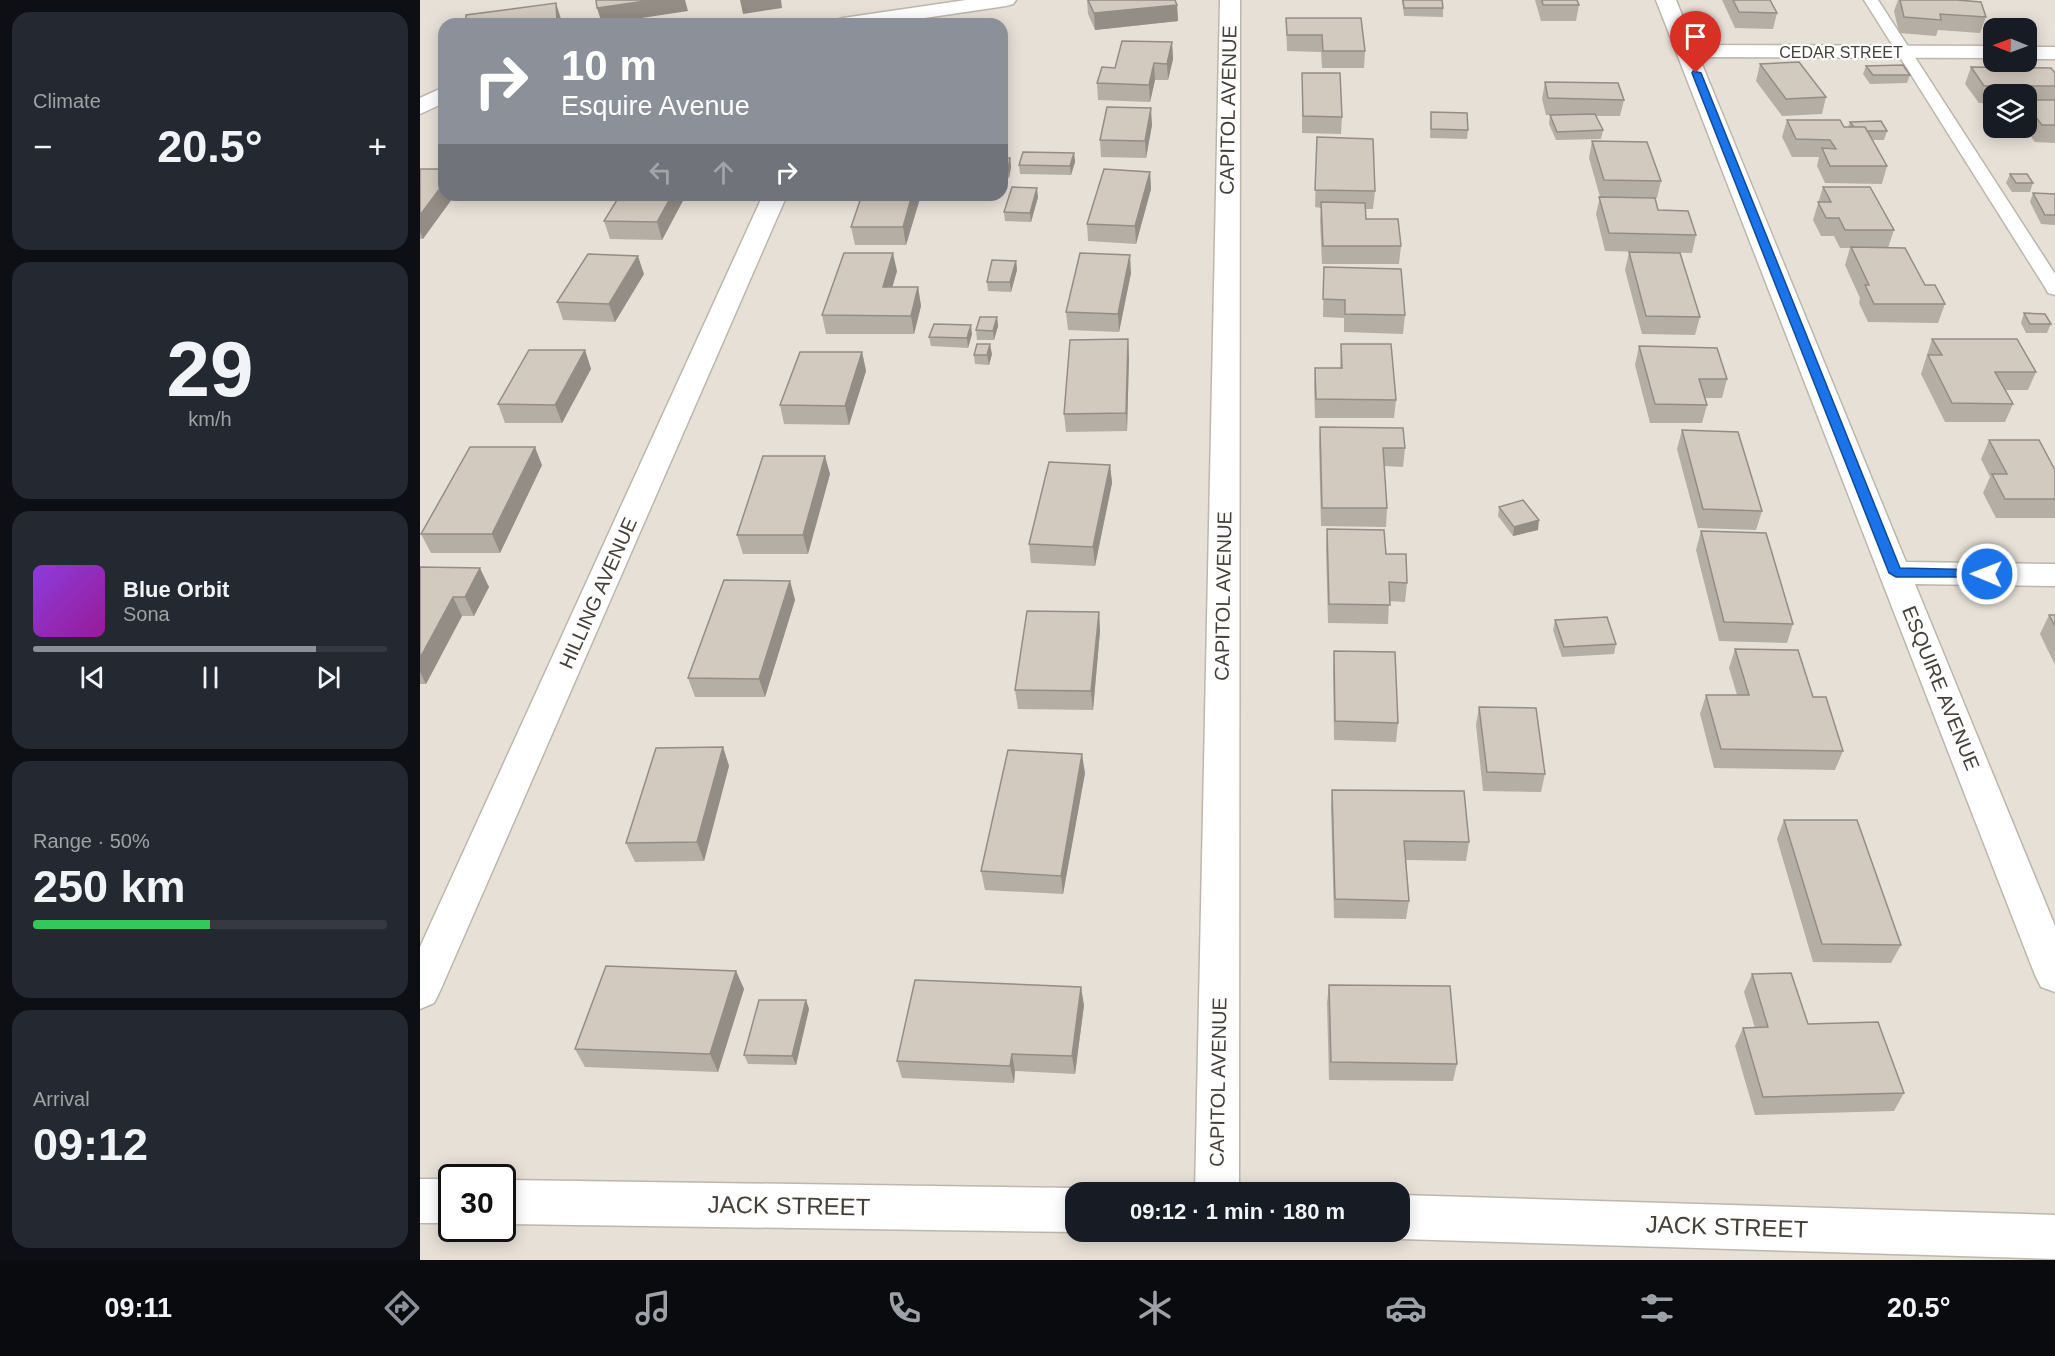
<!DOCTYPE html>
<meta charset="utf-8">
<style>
:root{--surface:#171b24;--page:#242831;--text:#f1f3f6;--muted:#9ea1a6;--line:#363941;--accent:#8c9099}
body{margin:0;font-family:Helvetica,sans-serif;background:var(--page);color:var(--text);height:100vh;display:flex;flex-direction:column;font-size:22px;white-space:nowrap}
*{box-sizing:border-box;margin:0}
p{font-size:20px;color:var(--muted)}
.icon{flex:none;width:33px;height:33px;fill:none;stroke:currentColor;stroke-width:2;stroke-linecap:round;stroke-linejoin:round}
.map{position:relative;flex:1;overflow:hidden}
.sheet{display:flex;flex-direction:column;gap:12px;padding:12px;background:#0d0f14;width:420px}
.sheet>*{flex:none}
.top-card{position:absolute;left:18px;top:18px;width:570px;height:183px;border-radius:18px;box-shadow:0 3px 15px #0003;background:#8c9099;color:#fff;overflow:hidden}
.needle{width:39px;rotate:271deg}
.buttons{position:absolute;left:1563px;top:18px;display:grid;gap:12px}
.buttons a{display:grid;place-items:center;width:54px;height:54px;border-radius:12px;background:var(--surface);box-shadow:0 3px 15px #0003;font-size:30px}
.speed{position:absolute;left:18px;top:1164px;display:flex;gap:12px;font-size:30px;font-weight:700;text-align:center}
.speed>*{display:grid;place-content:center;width:78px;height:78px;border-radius:50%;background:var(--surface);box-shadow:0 3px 15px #0003;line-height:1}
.speed .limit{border:3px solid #111;border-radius:9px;background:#fff;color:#111}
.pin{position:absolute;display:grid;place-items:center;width:51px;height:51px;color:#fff;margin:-62px -26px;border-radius:50% 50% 50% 0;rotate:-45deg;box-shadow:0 0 6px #0007}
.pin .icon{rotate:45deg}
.me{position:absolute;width:66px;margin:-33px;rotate:271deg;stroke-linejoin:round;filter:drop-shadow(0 0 4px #0008)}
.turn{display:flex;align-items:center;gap:21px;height:126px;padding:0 24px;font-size:27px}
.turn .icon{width:78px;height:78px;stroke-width:2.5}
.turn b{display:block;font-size:42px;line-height:51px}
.lanes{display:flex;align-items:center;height:57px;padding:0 24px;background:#0003;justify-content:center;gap:30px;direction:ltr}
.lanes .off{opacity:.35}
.big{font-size:45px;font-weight:700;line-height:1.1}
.sheet .card{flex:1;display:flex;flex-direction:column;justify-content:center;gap:9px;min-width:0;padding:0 21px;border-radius:18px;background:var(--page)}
.sheet .dial{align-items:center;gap:0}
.dial b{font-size:78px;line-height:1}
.song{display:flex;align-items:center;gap:18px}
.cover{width:72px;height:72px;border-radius:9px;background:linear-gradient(135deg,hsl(270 70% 55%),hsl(300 70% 35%))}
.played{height:6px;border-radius:3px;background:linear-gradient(90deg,var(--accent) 80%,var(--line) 80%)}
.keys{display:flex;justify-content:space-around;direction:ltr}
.heat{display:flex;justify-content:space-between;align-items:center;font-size:33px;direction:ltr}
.charge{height:9px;border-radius:4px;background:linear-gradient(90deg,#34c759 50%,var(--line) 0)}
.trip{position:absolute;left:645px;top:1182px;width:345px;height:60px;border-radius:18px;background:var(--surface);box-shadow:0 3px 15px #0003;font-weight:700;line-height:60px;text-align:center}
.tab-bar{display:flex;height:96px;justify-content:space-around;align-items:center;background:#090b0e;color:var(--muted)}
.tab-bar .icon{width:42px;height:42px}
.tab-bar .on{color:var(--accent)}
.tab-bar b{font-size:27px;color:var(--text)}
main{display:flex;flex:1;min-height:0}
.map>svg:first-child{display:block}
</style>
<main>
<section class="sheet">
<div class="card"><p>Climate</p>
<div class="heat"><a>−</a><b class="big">20.5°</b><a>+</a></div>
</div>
<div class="card dial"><b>29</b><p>km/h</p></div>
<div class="card">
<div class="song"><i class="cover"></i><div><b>Blue Orbit</b><p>Sona</p></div></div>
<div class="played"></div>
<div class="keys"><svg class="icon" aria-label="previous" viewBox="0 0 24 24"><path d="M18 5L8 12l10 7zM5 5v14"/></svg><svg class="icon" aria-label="pause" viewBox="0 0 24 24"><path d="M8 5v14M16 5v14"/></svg><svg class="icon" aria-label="next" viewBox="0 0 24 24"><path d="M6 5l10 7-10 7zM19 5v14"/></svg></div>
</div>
<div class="card"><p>Range · 50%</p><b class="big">250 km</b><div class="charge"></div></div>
<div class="card"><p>Arrival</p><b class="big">09:12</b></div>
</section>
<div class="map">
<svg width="1635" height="1260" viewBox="0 0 1635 1260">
<rect width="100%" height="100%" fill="#f2efe9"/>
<path fill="#e6e0d7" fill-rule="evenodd" d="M0,0H1635V1260H0ZM24,24H582V195H24ZM1574,28H1606V62H1574ZM1574,94H1606V128H1574ZM32,1178H82L83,1202L656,1192H980V1217L1625,1238L980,1223V1232H656L83,1203L82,1228H32Z"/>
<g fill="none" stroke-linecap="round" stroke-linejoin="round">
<defs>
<path id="service" d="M1444,0H1458L1635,274V295L1628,293L1626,289Z"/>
<path id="minor" d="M546,0H596L593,4L586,6L464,24H413L416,20L423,18Z
M800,0H820L819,1192H775Z
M1236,0H1256L1274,45L1574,46V58L1279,57L1486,562L1635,564V586L1495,584L1635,926V992L1621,987L1615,975Z
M1606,47H1635V59H1606Z
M24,87V103L0,114V98Z
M343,195H367L20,991L14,1003L0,1009V947Z
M0,1179H32V1223H0Z
M82,1180L656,1188L667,1192H656V1232L82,1224Z
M980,1195L1635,1215V1259L980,1239L963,1232H980Z"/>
</defs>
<use href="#service" stroke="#bdb6ac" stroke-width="3"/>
<use href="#minor" stroke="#bdb6ac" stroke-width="3"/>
<use href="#service" fill="#fff" fill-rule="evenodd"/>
<use href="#minor" fill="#fff" fill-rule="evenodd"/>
</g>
<path fill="#b5aea4" d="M667,0H755L757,5L758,21L675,30L668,14Z
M982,0H1022L1023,8V17L984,16Z
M1115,0H1157L1159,5L1156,21H1121Z
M1302,0H1350L1357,13L1353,29L1315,28Z
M1478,0H1549V1L1566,17L1560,33L1518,30L1516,36L1479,33L1474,11Z
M866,18L945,51L944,68H902L901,52L867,51Z
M752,42L753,59L748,80H735L730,102L678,100L677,83Z
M1340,64L1406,97L1402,114L1362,116L1336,81Z
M1446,66L1490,75L1487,83L1450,84L1443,74Z
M1551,67L1635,73V143L1615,142L1604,128H1606V94H1574V103H1559L1545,84Z
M882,73L922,117L921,134L882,133Z
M1125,82L1204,100L1200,116H1176L1183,130L1181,139L1136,140L1129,124L1130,115H1131H1126L1122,99Z
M1011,112L1048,130L1047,139L1010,138Z
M1367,120L1424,127H1428L1430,122L1467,131L1464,140H1452L1467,166L1462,184L1405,183L1397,166L1399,157H1372L1362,137Z
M732,125L726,158L681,157L680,140Z
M897,137L955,191L953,209H945L946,219L981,246L979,264H902L900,220L901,208L895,207Z
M1172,141L1241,181L1237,198H1235L1238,210L1276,235L1272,253L1185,251L1176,214L1180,197L1169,158Z
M654,153L655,162L651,175L600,174L599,165Z
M582,158H590L591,167L589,178H582Z
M0,169L3,239H0Z
M730,172L731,189L716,244L668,241L667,224Z
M1590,174L1613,183L1610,192H1592L1586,183Z
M1403,187L1474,230L1468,248L1525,304L1518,323L1448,322L1439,303L1440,298L1425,265L1430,248H1420L1414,236H1401L1393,220Z
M1613,193L1635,194V225L1621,224L1610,202Z
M200,195H266L242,240L190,239L184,221Z
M501,195L486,245H435L431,227Z
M618,197L611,222L585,221L584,212Z
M1209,252L1280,317L1275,335L1222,334L1205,270Z
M596,261L597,270L591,292L568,291L567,282Z
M904,267L985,315L983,334L924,332V318L903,317Z
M477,271L472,287H498L501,306L494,334H406L402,315Z
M711,273L699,332L648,330L646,312Z
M224,274L195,322L143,320L137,302Z
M1604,313L1631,324L1627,333H1606L1601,323Z
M577,317L578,326L574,340H557L556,330Z
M552,334L548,348L511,346L509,337Z
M1512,339L1616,372L1608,390H1586L1593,404L1585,422H1525L1501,374Z
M921,344L976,400L974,418H895L894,387L895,368H920Z
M1219,346L1307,379L1302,398H1285L1287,405L1282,423H1230L1215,365Z
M165,350L171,369L142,423H85L78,404Z
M442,352L446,371L429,425L364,424L360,405Z
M572,354L569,365L555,364L554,355Z
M709,357L707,431L646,432L644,414Z
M900,427L985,448L983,467L964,466L967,508L966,527L901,526L899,446Z
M1262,430L1342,511L1336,530L1278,528L1257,449Z
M1569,440L1635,470V518H1576L1563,493L1570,477L1561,459Z
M122,465L80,553H11L1,534Z
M690,465L692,483L675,566L611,563L609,544Z
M410,474L388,554H323L317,535Z
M1079,507L1118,530L1093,536L1078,516Z
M907,529L966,554L987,583L985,602L969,601L968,624L908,623L906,548Z
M1281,531L1373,624L1367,643L1299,641L1276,550Z
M0,567L69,587L54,616H42L6,684H0Z
M370,581L375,600L345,697H275L268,678Z
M679,612L680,631L673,710L598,709L595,690Z
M1629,615H1635V665L1620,634Z
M1135,620L1196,644L1194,654L1142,657L1133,630Z
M1315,649L1393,697L1423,751L1415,770L1294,768L1280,714L1286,695H1317L1309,668Z
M914,651L978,723L976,742L914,740L913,670Z
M1059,707L1125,774L1121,792L1063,791L1056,725Z
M303,747L309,766L284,861L215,862L206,843Z
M665,773L643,894L565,890L561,871Z
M912,790L1049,842L1046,861L986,860L989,901L986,919L914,918L911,808Z
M1364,820L1481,945L1471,963L1393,962L1357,839Z
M316,971L324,989L298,1072L165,1067L155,1049Z
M1332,974L1388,1024L1484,1093L1474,1111L1335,1115L1315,1046L1323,1028H1335L1324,992Z
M909,985L1037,1064L1033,1081L909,1080L907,1003Z
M386,1000L389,1009L376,1065L328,1064L324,1055Z
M664,1005L655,1074L595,1071L594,1083L482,1078L477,1061Z"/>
<path fill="#948d86" d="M232,0H265L268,11L182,24L177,8Z
M320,0H361L362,8L323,14Z
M136,3L141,19V24H112Z
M757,5L758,21L675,30L674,13Z
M752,42L753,59L748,80L747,64Z
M734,63L735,80L730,102L729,85Z
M731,108L732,125L726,158L725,141Z
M654,153L655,162L651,175L650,166Z
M590,158L591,167L589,178L588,169Z
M730,172L731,189L716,244L715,226Z
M24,183V195H35L3,239L0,232V215Z
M617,188L618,197L611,222L610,213Z
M252,195H266L242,240L237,222Z
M492,195H501L486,245L483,227Z
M473,253L477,271L467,306L463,287Z
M710,255L711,273L699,332L698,314Z
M218,256L224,274L195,322L189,304Z
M596,261L597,270L591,292L590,282Z
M498,287L501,306L494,334L491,316Z
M577,317L578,326L574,340L573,331Z
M551,325L552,334L548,348L547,338Z
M708,339L709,357L707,431L706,413Z
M570,344L572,354L569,365L567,355Z
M165,350L171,369L142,423L135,405Z
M442,352L446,371L429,425L425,406Z
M115,447L122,465L80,553L72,534Z
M405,456L410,474L388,554L383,535Z
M690,465L692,483L675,566L673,547Z
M1119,520L1118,530L1093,536L1094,527Z
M60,568L69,587L54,616L45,597Z
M370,581L375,600L345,697L339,679Z
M33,597L42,616L6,684L0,672V658Z
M679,612L680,631L673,710L671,691Z
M303,747L309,766L284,861L277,842Z
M662,754L665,773L643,894L641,876Z
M316,971L324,989L298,1072L290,1054Z
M661,987L664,1005L655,1074L652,1056Z
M386,1000L389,1009L376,1065L372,1056Z
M592,1054L595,1071L594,1083L590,1066Z"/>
<path fill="#d3cabf" stroke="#948d86" stroke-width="1.5" d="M176,0H232L177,8Z
M668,0H755L757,5L674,13Z
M983,0H1022L1023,8H984Z
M1122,0H1157L1159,5H1123Z
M1313,0H1350L1357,13L1319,12Z
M1480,0H1537L1561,2L1566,17L1520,14L1521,20L1484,17Z
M136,3L137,21L112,24H46V15Z
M866,18H941L945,51H903L902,35H867Z
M702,41L752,42L747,64L734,63L729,85L677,83L682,67L695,68Z
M1379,62L1406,97L1366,99L1340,64Z
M1483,65L1490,75H1453L1446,66Z
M1551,67L1631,68L1635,73V86H1564Z
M882,73H920L922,117L883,116Z
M1125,82L1198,83L1204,100L1128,98Z
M1606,100H1635V125H1622L1606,105Z
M24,104V125L21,126L22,105Z
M687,107L731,108L725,141L680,140Z
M1011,112L1047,113L1048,130L1011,129Z
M1175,114L1183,130L1137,132L1130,115Z
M1367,120H1420L1424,127H1445L1467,166H1410L1402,148L1416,149L1410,140L1376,139Z
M1461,121L1467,131H1447L1445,127H1434L1430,122Z
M897,137L953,139L955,191L895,190Z
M1172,141L1227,142L1241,181L1184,180Z
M603,152L654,153L650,166L599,165Z
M582,158H590L588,169H582Z
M0,169H24V183L0,215Z
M684,169L730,172L715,226L667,224Z
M1590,174H1607L1613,183H1596Z
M592,187L617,188L610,213L584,212Z
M1403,187H1450L1474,230H1425L1419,218H1406L1398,202H1411Z
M1613,193L1635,194V215H1625Z
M200,195H252L237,222L184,221Z
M442,195H492L483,227H431Z
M1179,197L1235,198L1238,210L1268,211L1276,235L1189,233Z
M901,202L945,203L946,219H978L981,246H903Z
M1431,247L1485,248L1505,285H1515L1525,304H1454L1445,285H1449Z
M1209,252L1260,253L1280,317L1226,316Z
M424,253H473L463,287H498L491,316L402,315Z
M660,253L710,255L698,314L646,312Z
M168,254L218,256L189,304L137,302Z
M572,260L596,261L590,282H567Z
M904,267L981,269L985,315L925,314V300L903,299Z
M1604,313L1625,314L1631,324H1610Z
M560,317H577L573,331L556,330Z
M514,324L551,325L547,338L509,337Z
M708,339L706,413L644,414L650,340Z
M1512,339H1597L1616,372H1575L1593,404L1532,403L1508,355H1522Z
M557,344H570L567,355H554Z
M921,344H971L976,400L896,399L895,368H922Z
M1219,346L1297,348L1307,379H1279L1287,405L1235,404Z
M109,350H165L135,405L78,404Z
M380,352H442L425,406L360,405Z
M900,427L983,428L985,448H963L967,508H902Z
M1262,430L1318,432L1342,511L1283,509Z
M1569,440H1619L1635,470V499H1585L1572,474H1587Z
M50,447H115L72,534H1Z
M343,456H405L383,535H317Z
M629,462L690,465L673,547L609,544Z
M1103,500L1119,520L1094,527L1079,507Z
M907,529L964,530L966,554H986L987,583L969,582L970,605L909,604Z
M1281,531L1346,533L1373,624L1304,622Z
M0,567L60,568L45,597H33L0,658Z
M304,580L370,581L339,679L268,678Z
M607,611L679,612L671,691L595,690Z
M1629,615H1635V626Z
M1187,617L1196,644L1144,647L1135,620Z
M1315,649L1378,650L1393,697H1406L1423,751L1301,749L1286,695H1329Z
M914,651L975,652L978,723L915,721Z
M1059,707L1116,708L1125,774L1067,772Z
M303,747L277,842L206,843L236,748Z
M588,750L662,754L641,876L561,871Z
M912,790L1044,791L1049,842L984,841L989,901L915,899Z
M1364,820H1437L1481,945L1402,944Z
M186,966L316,971L290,1054L155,1049Z
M1371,973L1388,1024L1458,1022L1484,1093L1343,1097L1323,1028L1348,1027L1332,974Z
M495,980L661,987L652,1056L592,1054L590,1066L477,1061Z
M909,985L1030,986L1037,1064L911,1062Z
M339,1000H386L372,1056L324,1055Z"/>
<path fill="#1a73e8" stroke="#114b97" stroke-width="1.5" d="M1273,71L1281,73L1480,568L1567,570L1571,571L1573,574L1571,577H1476L1469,573L1272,73Z"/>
<g text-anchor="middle" stroke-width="4.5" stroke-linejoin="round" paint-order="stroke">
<g font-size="16" fill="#453f38" stroke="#fff">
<text x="1421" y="58">CEDAR STREET</text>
</g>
<g font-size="20" fill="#453f38" stroke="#fff">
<text transform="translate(808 110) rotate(-89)" y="7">CAPITOL AVENUE</text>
<text transform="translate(178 593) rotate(-66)" y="7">HILLING AVENUE</text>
<text transform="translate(803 596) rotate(-89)" y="7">CAPITOL AVENUE</text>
<text transform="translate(1521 688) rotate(68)" y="7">ESQUIRE AVENUE</text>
<text transform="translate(798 1082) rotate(-89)" y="7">CAPITOL AVENUE</text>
</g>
<g font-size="24" fill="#453f38" stroke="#fff">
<text transform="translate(369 1206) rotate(1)" y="8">JACK STREET</text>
<text transform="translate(1307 1227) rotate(2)" y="8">JACK STREET</text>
</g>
</g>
</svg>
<div class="buttons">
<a><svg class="needle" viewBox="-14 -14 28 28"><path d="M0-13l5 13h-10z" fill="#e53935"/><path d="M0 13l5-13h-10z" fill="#9ea1a6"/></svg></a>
<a><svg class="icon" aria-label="layers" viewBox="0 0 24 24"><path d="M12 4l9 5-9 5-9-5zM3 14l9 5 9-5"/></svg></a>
</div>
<div class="speed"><div class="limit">30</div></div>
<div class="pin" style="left:1276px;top:73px;background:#d93025"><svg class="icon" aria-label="arrive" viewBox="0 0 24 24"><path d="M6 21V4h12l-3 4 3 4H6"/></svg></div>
<svg class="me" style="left:1567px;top:574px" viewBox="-20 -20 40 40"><circle r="17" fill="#1a73e8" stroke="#fff" stroke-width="3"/><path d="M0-11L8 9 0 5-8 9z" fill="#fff"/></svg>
<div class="trip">09:12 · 1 min · 180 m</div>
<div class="top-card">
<div class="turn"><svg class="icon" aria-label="right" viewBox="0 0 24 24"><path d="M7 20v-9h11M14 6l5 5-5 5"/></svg><div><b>10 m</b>Esquire Avenue</div></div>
<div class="lanes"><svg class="icon off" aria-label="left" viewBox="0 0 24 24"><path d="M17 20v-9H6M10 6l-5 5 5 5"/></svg><svg class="icon off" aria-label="ahead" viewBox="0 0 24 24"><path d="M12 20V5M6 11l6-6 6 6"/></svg><svg class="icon" aria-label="right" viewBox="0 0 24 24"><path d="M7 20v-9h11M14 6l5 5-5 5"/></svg></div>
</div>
</div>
</main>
<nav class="tab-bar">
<b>09:11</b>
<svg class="icon on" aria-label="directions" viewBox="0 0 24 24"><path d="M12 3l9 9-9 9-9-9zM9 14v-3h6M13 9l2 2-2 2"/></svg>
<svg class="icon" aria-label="music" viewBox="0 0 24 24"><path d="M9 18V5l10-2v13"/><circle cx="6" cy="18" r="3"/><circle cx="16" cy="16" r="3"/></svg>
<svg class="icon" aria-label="phone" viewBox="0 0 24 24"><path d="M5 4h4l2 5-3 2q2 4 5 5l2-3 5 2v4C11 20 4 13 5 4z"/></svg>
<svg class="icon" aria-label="climate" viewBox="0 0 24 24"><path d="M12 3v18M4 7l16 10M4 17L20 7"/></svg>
<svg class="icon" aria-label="car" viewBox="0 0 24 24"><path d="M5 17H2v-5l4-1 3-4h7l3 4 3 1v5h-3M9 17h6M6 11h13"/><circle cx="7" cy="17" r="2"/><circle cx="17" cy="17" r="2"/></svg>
<svg class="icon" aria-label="filters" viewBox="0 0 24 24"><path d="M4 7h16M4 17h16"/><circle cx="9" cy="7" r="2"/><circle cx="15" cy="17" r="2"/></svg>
<b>20.5°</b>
</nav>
